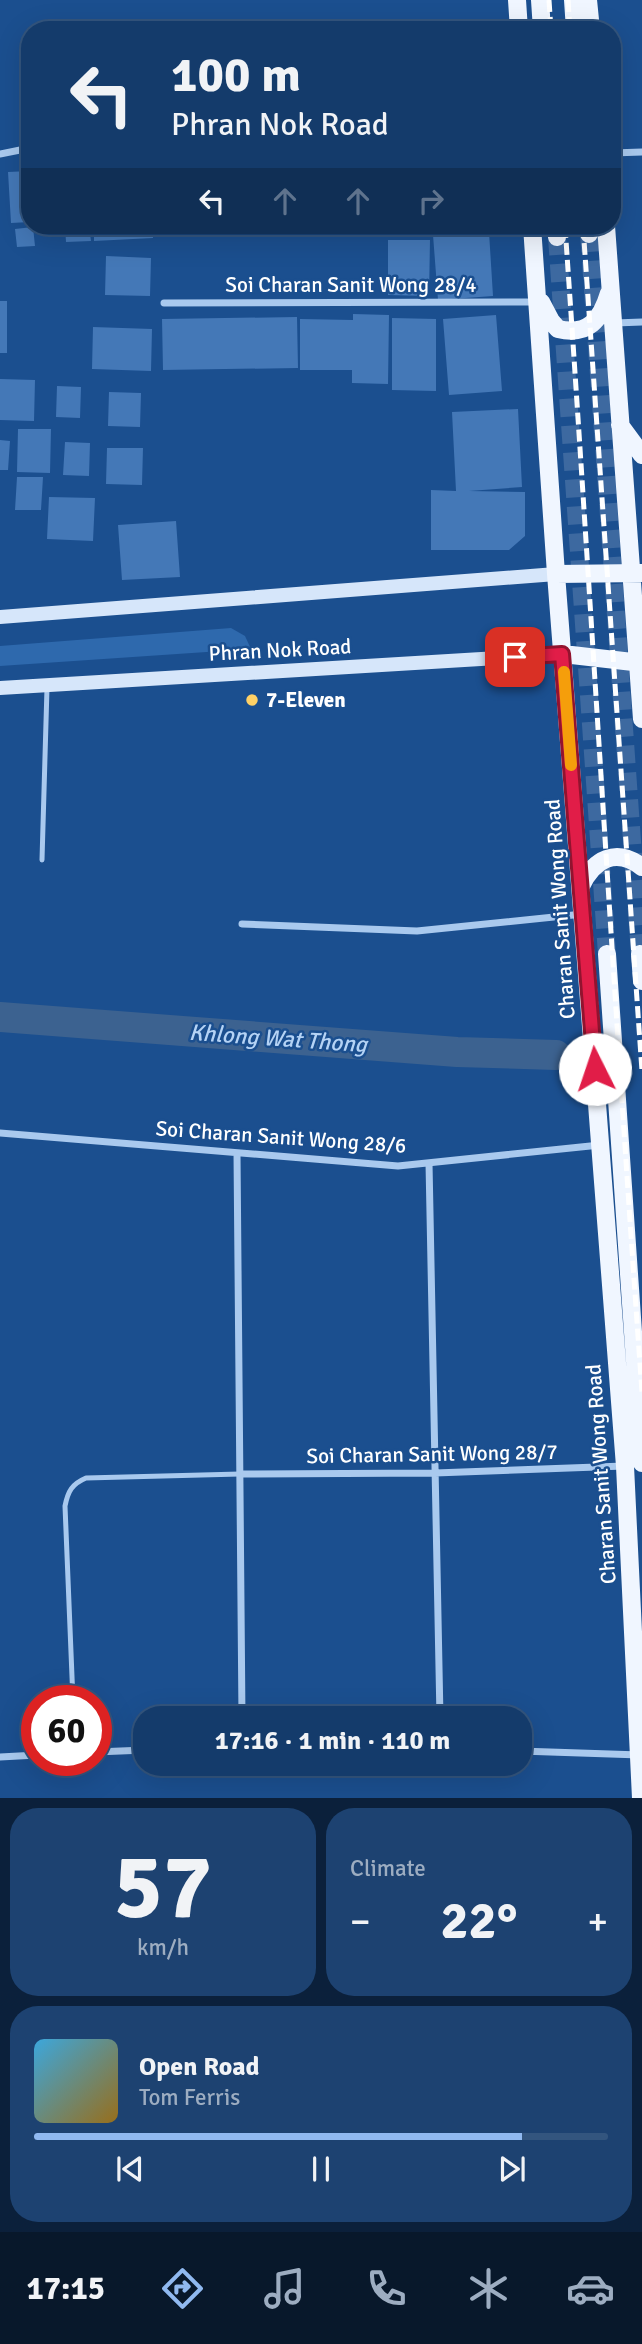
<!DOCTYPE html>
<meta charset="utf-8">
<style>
:root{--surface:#143b6b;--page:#1d4271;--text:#f1f3f6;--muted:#9dadc1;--line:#33557e;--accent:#90b9f0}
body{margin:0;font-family:Signika,sans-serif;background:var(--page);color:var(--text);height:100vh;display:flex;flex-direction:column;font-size:26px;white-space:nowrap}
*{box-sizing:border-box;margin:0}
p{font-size:23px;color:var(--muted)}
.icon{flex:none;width:38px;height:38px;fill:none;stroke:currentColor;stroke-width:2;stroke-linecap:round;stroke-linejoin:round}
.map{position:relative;height:1798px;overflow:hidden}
.sheet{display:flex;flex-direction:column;gap:10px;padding:10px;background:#0b203b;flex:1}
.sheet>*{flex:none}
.top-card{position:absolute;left:21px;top:21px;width:600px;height:214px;border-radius:28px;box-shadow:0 7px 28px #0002,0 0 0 2px var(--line);background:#143b6b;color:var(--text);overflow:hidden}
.speed{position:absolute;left:21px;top:1685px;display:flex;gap:14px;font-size:35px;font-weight:700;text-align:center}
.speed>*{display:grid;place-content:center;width:91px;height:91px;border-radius:50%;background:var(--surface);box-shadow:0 7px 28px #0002,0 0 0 2px var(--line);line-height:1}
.speed .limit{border:10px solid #d22;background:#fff;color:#111}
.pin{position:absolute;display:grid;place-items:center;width:60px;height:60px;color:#fff;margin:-30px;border-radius:14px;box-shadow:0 4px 10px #0006}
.me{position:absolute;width:77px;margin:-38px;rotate:356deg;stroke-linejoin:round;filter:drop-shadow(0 0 5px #0008)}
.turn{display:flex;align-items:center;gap:24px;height:147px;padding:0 35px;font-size:32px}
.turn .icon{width:91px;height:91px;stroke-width:2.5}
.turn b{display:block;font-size:49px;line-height:60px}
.lanes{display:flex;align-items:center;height:66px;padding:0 35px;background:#0003;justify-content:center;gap:35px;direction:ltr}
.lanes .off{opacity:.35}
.big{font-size:52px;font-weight:800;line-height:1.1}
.sheet .tile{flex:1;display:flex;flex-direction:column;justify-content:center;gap:10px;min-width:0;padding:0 24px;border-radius:28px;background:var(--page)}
.sheet .dial{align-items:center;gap:0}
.dial b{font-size:91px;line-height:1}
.song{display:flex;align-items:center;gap:21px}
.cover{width:84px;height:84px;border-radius:10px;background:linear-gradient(135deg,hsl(200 70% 55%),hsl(40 70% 35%))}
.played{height:7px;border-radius:4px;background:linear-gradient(90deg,var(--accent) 85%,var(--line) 85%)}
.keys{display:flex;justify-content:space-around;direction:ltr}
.heat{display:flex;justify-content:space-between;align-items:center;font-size:38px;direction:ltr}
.sheet .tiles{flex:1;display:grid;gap:10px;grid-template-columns:1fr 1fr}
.tile:last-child{grid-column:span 2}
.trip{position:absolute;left:133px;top:1706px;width:399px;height:70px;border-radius:28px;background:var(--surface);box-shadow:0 7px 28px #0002,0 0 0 2px var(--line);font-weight:800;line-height:70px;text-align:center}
.dock{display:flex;height:112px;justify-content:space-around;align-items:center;background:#08182b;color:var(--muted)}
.dock .icon{width:49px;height:49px}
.dock .active{color:var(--accent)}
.dock b{font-size:32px;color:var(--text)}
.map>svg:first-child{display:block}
</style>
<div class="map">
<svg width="642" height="1798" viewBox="0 0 642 1798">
<rect width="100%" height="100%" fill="#1b4f8f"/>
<path fill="#2e69ad" d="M231,628L245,636L251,649L0,666V646Z"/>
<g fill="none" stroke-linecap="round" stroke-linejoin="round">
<path stroke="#3c6290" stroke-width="30" d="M0,1017L457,1052L556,1055"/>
</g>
<path fill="#4478b7" d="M30,171V222L11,223L8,172Z
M65,226H89L91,241L66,242Z
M94,226H152L153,238L94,241Z
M159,226H198V230L161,237Z
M33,227L35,246L17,247L15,229Z
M489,232L493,296L438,300L433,235Z
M388,240H430L429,296L388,295Z
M106,256L151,258L150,296L105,295Z
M0,301H7V353H0Z
M353,314L389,315L388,384L352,383V370H300V319L353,320Z
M496,315L502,391L449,395L443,319Z
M297,317L298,368L163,370L162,319Z
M392,318L436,319V391L392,390Z
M93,327L152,329L151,371L92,369Z
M0,379L35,380L34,421L0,420Z
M57,386L81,387L80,418L56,417Z
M109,392L141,393L140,427L108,426Z
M518,409L522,487L469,491L525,492V536L509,550H431V490L456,491L452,412Z
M18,429H51L50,473L17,472Z
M0,440L10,441L8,470H0Z
M65,442L90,443L89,476L63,475Z
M107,448H143L142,485L106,484Z
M17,477H43L41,510H15Z
M49,497L95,498L93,541L47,539Z
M176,521L180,577L122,580L118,525Z"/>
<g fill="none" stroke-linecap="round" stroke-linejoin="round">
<path stroke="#3d69a0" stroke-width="18" stroke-dasharray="18 9" stroke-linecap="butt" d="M589,234L640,954
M557,237L607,954"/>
<path stroke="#a9c9ee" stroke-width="5" d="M42,860L47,688
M73,1701L65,1506C68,1491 72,1484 86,1478L240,1474"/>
<path stroke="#a9c9ee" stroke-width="7" d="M612,153L642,152
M0,154L30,148
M164,303L537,302
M615,323L642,322
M242,924L417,931L583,914
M0,1133L398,1166L600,1145
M237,1153L242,1718
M429,1163L440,1718
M240,1474L435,1473L624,1466
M520,1751L640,1755
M96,1752L145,1750
M0,1757L37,1755"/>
<path stroke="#d6e6fa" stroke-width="14" d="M0,617L556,574
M0,688L563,654"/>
<path stroke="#f0f6ff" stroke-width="18" d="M517,0L519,30
M540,0L542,30
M573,0L575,30
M588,0L591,30
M532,226L556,574L625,1466L641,1798
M556,226L557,237
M589,226V234
M606,226L642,719
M541,302L551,321L558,329C588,336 601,320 609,293
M620,425L642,455
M556,574L642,573
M563,654L642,663
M581,886C594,859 616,847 642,867
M607,954L642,1463
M640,954L642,981"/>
<path stroke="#fff" stroke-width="5" stroke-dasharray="12 5" stroke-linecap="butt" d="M549,0L551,30
M568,0L570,30
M565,226C592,614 614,1003 642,1392
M583,226L642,1071"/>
</g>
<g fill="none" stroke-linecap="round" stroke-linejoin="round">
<defs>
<path id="route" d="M515,657L562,654L595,1069"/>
</defs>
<use href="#route" stroke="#92132f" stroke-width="18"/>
<use href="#route" stroke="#e11d48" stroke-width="12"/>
<path stroke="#f59e0b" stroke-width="12" d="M564,672L571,765"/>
</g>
<circle fill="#ffd166" stroke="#1b4f8f" stroke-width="2.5" cx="252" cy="700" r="7"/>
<g text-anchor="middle" stroke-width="5" stroke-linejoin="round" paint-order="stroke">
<g font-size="21" fill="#fff" stroke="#1b4f8f">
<text x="351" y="292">Soi Charan Sanit Wong 28/4</text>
<text transform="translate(280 650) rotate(-3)" y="7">Phran Nok Road</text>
<text transform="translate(560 909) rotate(-94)" y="7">Charan Sanit Wong Road</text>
<text transform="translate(281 1137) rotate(4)" y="7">Soi Charan Sanit Wong 28/6</text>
<text transform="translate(432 1454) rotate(-1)" y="7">Soi Charan Sanit Wong 28/7</text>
<text transform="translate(601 1474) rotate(-94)" y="7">Charan Sanit Wong Road</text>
</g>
<g font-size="21" font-weight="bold" fill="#fff" stroke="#1b4f8f" text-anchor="start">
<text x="266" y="707">7-Eleven</text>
</g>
<g font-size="23" font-style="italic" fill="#b5d3f5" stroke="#1b4f8f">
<text transform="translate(278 1038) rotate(4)" y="8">Khlong Wat Thong</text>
</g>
</g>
</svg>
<div class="speed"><div class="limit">60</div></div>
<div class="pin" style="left:515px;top:657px;background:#d93025"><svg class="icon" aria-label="arrive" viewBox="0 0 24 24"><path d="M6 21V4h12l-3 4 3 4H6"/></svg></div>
<svg class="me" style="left:595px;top:1069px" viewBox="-20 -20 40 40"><circle r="19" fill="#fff"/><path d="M0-13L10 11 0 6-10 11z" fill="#e11d48"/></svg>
<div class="trip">17:16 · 1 min · 110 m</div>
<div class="top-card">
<div class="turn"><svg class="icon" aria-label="left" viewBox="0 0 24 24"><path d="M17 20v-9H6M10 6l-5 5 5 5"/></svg><div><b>100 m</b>Phran Nok Road</div></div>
<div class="lanes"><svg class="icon" aria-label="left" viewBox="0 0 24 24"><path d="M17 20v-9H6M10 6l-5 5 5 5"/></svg><svg class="icon off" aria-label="ahead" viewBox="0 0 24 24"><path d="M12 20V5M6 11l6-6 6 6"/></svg><svg class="icon off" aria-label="ahead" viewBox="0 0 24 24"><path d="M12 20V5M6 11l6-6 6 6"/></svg><svg class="icon off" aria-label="right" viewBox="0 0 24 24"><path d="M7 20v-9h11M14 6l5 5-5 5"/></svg></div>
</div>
</div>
<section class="sheet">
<div class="tiles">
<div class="tile dial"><b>57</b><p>km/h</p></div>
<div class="tile"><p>Climate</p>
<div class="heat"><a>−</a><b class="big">22°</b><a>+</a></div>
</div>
<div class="tile">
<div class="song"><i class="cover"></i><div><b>Open Road</b><p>Tom Ferris</p></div></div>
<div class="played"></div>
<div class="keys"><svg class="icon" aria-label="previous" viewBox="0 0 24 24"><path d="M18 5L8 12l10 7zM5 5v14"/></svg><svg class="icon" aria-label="pause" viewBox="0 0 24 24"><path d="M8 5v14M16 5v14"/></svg><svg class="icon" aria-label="next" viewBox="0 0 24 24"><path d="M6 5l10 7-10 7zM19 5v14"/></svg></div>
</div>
</div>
</section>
<nav class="dock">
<b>17:15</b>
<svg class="icon active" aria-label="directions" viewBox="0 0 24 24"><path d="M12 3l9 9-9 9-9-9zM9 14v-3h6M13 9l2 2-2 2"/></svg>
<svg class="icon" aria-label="music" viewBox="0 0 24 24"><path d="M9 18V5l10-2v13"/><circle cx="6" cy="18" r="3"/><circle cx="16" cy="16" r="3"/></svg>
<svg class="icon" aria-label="phone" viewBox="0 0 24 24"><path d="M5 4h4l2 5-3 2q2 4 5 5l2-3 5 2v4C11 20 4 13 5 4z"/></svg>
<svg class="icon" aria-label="climate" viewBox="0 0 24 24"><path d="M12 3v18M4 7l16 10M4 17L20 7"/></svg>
<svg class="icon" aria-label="car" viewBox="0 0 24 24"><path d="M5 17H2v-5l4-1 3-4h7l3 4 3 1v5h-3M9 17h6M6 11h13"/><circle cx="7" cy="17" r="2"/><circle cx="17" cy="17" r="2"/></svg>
</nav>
